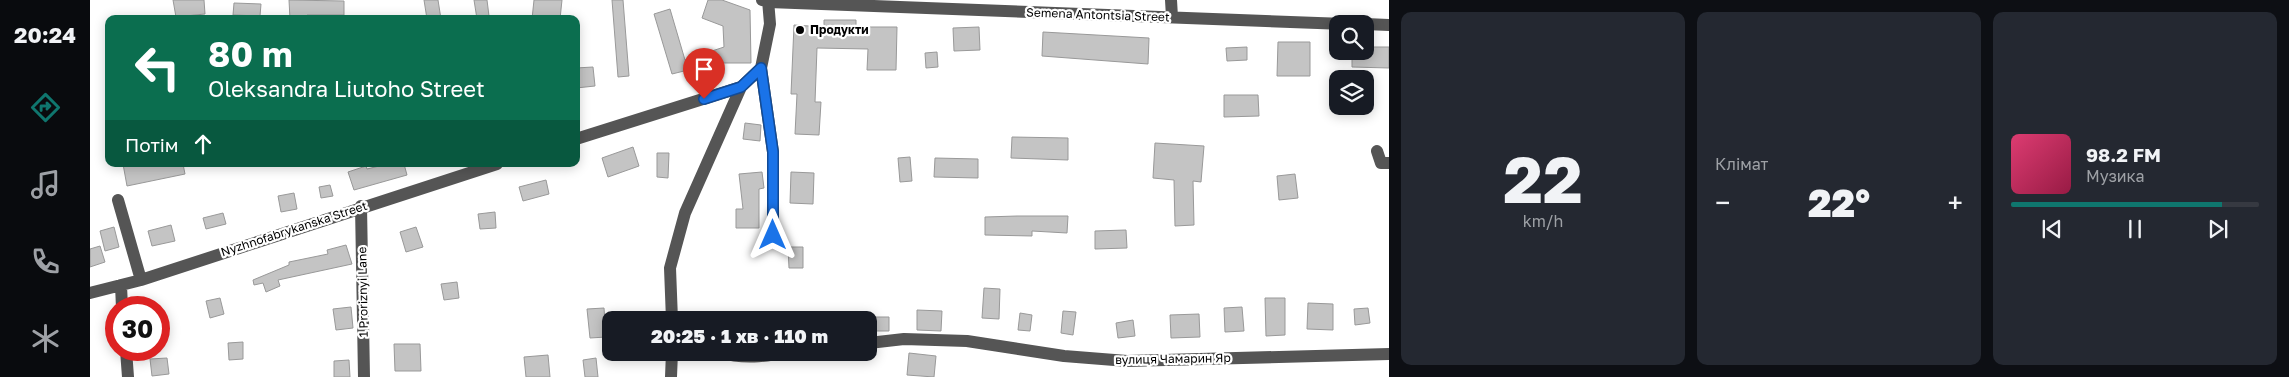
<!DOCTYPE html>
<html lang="uk">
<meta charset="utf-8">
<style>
:root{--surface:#171b24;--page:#242831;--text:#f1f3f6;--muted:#9ea1a6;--line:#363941;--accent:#0f766e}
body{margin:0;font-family:"Golos Text",sans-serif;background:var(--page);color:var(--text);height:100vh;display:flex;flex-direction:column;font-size:19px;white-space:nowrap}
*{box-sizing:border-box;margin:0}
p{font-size:16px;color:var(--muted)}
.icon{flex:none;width:28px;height:28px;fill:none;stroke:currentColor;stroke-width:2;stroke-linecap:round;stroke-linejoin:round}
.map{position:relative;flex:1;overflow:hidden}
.panel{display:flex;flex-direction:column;gap:12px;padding:12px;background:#0d0f14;width:900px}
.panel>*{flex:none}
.banner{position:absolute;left:15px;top:15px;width:475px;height:152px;border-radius:10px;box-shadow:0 2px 12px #0003;background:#0b6e4f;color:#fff;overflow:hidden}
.tools{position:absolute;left:1239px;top:15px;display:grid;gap:10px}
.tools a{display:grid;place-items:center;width:45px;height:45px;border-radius:10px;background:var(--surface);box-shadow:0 2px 12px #0003;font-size:25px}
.speed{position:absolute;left:15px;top:296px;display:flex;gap:10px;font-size:25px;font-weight:700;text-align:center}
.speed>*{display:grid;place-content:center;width:65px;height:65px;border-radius:50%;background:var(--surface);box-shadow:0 2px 12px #0003;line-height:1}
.speed .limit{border:8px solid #d22;background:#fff;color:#111}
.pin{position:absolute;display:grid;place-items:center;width:42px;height:42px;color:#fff;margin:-51px -21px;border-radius:50% 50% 50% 0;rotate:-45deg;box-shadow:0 0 5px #0007}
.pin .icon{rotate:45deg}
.me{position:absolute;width:55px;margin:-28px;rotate:0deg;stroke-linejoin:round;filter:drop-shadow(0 0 4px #0008)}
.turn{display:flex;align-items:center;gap:18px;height:105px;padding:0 20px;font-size:22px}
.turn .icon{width:65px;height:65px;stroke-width:2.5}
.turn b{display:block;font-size:35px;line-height:42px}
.then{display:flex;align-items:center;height:48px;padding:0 20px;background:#0003;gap:10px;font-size:19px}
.big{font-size:38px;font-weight:800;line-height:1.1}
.panel .widget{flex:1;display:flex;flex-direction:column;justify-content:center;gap:8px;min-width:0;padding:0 18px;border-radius:10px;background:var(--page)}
.panel .dial{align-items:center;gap:0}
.dial b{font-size:65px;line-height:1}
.song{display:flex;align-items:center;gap:15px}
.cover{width:60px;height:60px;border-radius:8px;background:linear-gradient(135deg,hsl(340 70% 55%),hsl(340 70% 35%))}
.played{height:5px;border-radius:2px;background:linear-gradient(90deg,var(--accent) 85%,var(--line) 85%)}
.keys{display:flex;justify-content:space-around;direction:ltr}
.heat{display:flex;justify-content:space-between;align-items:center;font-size:28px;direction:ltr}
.panel .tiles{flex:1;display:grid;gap:12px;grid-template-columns:repeat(3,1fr)}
.trip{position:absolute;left:512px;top:311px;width:275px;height:50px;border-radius:10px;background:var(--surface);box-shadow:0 2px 12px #0003;font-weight:800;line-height:50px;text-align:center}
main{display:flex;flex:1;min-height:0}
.tab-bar{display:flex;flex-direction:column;width:90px;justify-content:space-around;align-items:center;background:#090b0e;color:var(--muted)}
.tab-bar .icon{width:35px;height:35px}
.tab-bar .on{color:var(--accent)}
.tab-bar b{font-size:22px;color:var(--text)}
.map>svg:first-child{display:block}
</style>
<main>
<nav class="tab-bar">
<b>20:24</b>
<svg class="icon on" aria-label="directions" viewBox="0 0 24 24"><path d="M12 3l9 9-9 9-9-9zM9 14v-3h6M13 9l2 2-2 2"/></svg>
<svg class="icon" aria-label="music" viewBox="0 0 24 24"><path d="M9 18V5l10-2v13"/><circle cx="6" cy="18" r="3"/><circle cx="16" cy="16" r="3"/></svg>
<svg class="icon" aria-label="phone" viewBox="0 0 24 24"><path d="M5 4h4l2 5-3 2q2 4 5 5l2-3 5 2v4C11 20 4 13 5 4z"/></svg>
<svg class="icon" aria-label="climate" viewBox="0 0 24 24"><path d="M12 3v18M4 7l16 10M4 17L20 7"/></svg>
</nav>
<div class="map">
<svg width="1299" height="377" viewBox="0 0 1299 377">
<rect width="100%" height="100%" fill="#fff"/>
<path fill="#c4c4c4" stroke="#999" d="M83,0H114L115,14L86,17Z
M199,0L254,1V15H217V19H200Z
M334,0H348L351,19H337Z
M384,0H397L399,16L387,19Z
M444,0H472L470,19H442Z
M522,0H533L539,76L528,77Z
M618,0H632L660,10L661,63H628L632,74L609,82L602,63H596L598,70L582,74L564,14L580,9L595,60L634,47L633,26L612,18Z
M144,3L171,4L170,16L143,15Z
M734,20H766V27H807L806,70H777L778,49L727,48L725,102H731L729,135L705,134L707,94H701L704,25L734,27Z
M889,27L890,50L864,51L863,28Z
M953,32L1059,38L1058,64L952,56Z
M1188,42H1220V76H1187Z
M1157,47V60L1137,61L1136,48Z
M1275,47H1299V68L1262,67V51H1275Z
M847,52L848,67L836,68L835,53Z
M503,67L505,86L486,88V68Z
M1134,95H1168L1169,116L1134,117Z
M655,123L671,125L670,141L653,139Z
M922,137L978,138V160L921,158Z
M1065,143L1114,146L1111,182L1103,181L1104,225L1085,226L1084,180L1063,178Z
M543,147L549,166L518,177L512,158Z
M567,153H579L578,178L567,177Z
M820,157L822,181L810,182L808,158Z
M845,158L888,159V178L844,177Z
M33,164H93L95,174L37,186Z
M297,164H314L317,175L264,190L258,172L276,166L277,169Z
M672,172L674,188L669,189V228H646V209H653L649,174Z
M701,172L724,173L723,204L700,203Z
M1205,174L1208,198L1189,200L1187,176Z
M456,180L459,194L433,201L429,187Z
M240,185L243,196L231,198L229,187Z
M204,193L207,209L191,212L188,196Z
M405,212L406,228L390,229L388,214Z
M133,213L136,224L116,229L113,218Z
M927,216H978L977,233L942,231V236L895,235V217Z
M81,225L85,241L62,246L58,231Z
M24,227L29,247L15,251L10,231Z
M326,227L333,247L316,252L310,232Z
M1036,230L1037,248L1005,249V231Z
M256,245L262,264L188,280L190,286L176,292L173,283L164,285L163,280L199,265V262L238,254L237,250Z
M10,246L15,262L0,267V249Z
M698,247H713V268H699Z
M367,282L369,298L354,300L351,284Z
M894,288L910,289L909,319L892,318Z
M130,298L134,314L120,318L116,301Z
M1175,298H1195V335L1176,336Z
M1218,303L1243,304V330L1217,329Z
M261,307L263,328L246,330L243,309Z
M1152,307L1154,331L1135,332L1134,308Z
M514,308L516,337L500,338L497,309Z
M1278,308L1280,323L1265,325L1264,309Z
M827,310L852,311L851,331L827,330Z
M973,311L986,312L983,335L971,333Z
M930,313L942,315L940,331L928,330Z
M1109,314L1110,337L1081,338L1080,315Z
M780,317H799V331H781Z
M1043,320L1045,336L1028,338L1026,323Z
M153,342V359L139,360L138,343Z
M304,344H330L331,371H305Z
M819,353L846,356L844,377L817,375Z
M458,355L460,377H436L434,357Z
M77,358L79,374L62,376L60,359Z
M506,358L508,377H495L493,360Z
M259,360L260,377H244V361Z"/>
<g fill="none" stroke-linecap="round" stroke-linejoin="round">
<path stroke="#555" stroke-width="12" d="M672,0L679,2L1255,24
M1081,0L1082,17
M1275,24L1299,25
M671,68L683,152V235
M486,139L651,87
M1287,151L1291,163H1299
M28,200L51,280
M271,206L274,377
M31,285L32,308
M0,293L51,280L407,164
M582,320L580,268L595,213L651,87L671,68L680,24L678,0
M779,343L814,339L877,341L974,356L1037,361L1299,354
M36,350L38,377
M630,352C654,360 676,356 700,352
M581,377L582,352"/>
</g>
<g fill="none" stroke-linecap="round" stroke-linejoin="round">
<defs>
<path id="route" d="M614,99L651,87L671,68L683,152V235"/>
</defs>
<use href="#route" stroke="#114b97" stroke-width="12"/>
<use href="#route" stroke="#1a73e8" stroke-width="9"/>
</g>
<circle fill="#000" stroke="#fff" stroke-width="2" cx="710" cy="30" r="5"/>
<g text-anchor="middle" stroke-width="4.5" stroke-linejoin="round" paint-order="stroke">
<g font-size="12" fill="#000" stroke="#fff">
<text transform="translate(1008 15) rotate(2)" y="4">Semena Antontsia Street</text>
<text transform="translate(204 229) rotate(-18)" y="4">Nyzhnofabrykanska Street</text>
<text transform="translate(273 292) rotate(-91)" y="4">1 Proriznyi Lane</text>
<text transform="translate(1083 359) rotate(-1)" y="4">вулиця Чамарин Яр</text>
</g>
<g font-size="12" font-weight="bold" fill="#000" stroke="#fff" text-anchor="start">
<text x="720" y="34">Продукти</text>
</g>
</g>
</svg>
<div class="tools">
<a><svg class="icon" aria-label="search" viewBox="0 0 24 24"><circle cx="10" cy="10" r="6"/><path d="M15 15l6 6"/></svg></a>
<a><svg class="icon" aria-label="layers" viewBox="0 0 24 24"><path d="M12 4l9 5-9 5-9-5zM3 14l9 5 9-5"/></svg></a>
</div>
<div class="speed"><div class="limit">30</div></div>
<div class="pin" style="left:614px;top:99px;background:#d93025"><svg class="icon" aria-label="arrive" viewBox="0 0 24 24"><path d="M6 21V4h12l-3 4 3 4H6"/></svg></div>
<svg class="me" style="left:683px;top:235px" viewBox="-20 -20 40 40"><path d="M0-17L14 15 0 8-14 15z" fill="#1a73e8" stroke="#fff" stroke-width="4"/></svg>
<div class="trip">20:25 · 1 хв · 110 m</div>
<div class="banner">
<div class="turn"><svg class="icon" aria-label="left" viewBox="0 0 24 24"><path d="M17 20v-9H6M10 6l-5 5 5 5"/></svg><div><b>80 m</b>Oleksandra Liutoho Street</div></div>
<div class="then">Потім<svg class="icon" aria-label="ahead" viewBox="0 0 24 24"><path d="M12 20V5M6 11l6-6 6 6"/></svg></div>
</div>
</div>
<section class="panel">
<div class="tiles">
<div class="widget dial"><b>22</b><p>km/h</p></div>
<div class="widget"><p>Клімат</p>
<div class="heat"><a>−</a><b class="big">22°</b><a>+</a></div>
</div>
<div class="widget">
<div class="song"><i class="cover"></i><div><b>98.2 FM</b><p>Музика</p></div></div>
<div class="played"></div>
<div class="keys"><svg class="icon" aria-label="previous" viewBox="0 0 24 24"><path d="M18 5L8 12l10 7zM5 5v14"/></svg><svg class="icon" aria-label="pause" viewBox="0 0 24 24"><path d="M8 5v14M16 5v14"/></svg><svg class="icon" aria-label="next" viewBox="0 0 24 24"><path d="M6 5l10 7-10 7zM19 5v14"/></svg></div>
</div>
</div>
</section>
</main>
